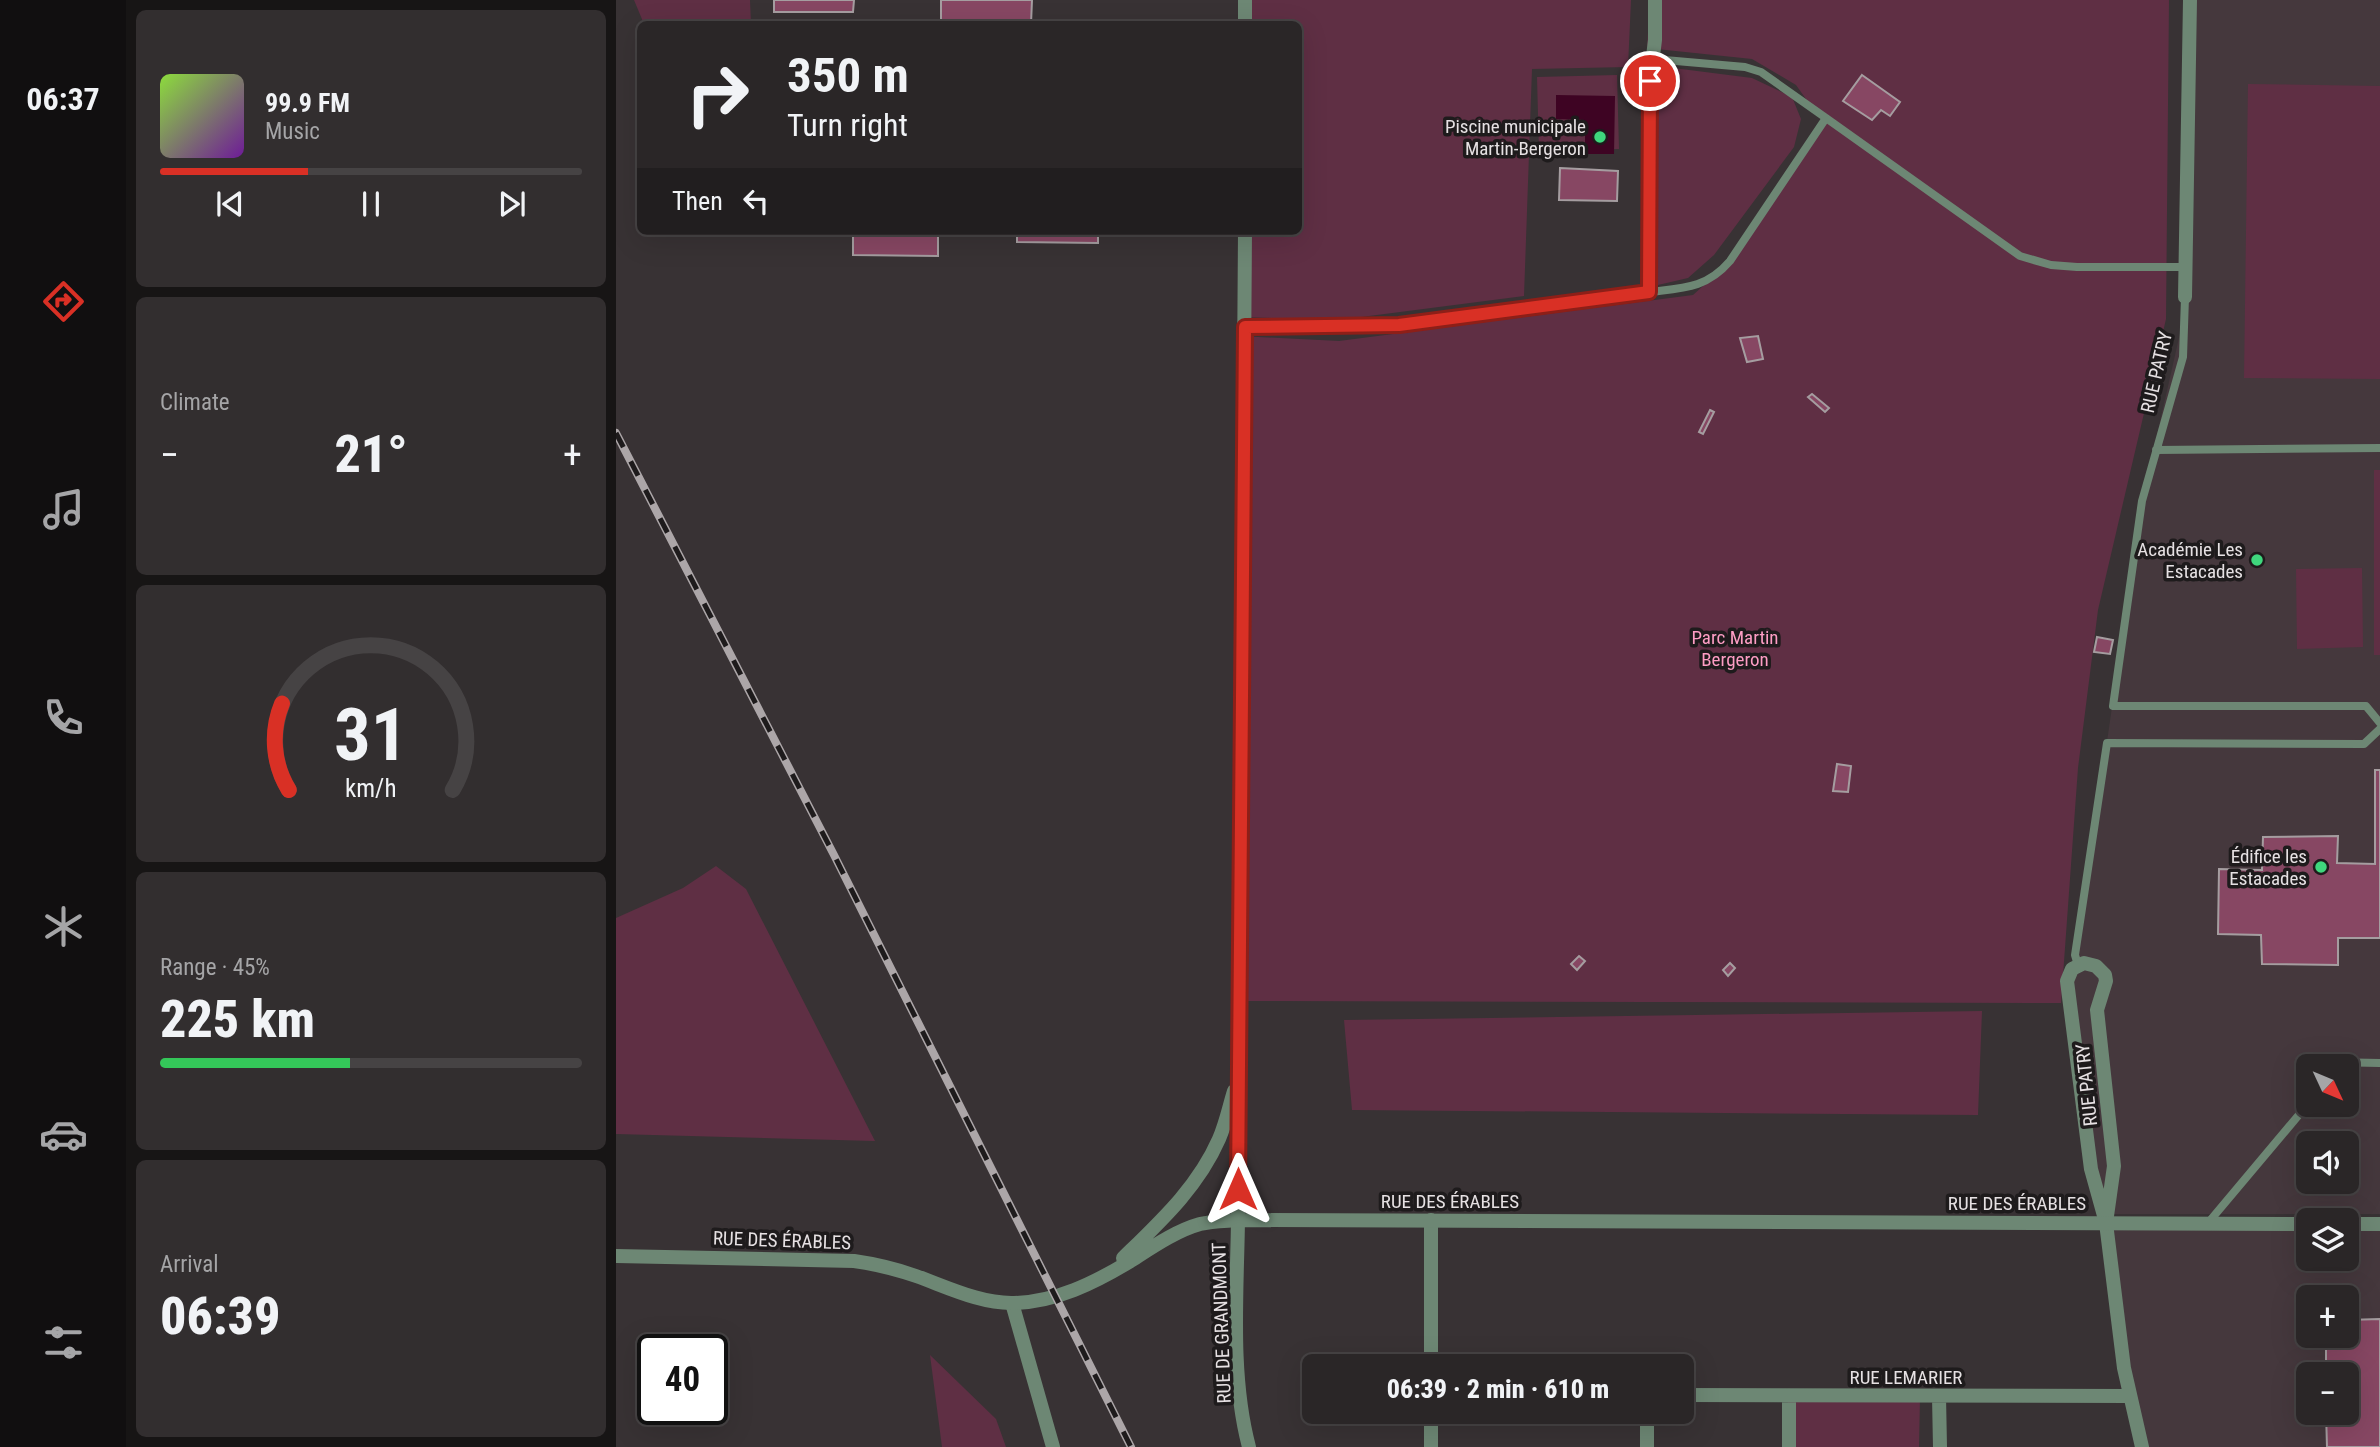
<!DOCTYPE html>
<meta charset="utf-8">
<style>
:root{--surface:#2a2627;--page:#322e2f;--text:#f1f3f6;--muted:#a5a5a7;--line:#464344;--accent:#d93025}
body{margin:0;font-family:"Roboto Condensed",sans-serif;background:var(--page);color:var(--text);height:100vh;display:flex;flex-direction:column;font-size:26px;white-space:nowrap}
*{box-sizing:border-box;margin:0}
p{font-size:23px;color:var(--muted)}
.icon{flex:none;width:38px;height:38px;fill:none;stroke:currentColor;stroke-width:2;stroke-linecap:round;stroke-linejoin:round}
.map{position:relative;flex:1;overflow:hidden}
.side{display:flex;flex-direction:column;gap:10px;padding:10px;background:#171515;width:490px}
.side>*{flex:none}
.hud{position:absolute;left:21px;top:21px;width:665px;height:214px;border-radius:10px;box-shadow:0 7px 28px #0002,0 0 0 2px var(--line);background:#2a2627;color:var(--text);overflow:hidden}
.needle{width:46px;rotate:134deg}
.tools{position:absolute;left:1680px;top:1054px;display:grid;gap:14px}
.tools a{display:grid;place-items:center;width:63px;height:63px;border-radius:10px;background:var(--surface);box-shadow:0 7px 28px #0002,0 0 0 2px var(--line);font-size:35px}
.speed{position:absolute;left:21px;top:1334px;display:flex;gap:14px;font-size:35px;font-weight:700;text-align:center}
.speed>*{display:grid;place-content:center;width:91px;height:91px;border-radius:50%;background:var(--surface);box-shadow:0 7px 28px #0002,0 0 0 2px var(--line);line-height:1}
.speed .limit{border:4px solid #111;border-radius:10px;background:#fff;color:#111}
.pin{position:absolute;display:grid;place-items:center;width:60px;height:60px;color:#fff;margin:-30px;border:4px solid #fff;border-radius:50%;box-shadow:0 2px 7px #0007}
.me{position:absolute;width:77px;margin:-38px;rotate:0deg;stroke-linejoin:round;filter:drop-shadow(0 0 5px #0008)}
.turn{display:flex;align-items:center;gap:24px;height:147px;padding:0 35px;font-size:32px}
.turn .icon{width:91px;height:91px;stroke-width:2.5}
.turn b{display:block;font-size:49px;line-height:60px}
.then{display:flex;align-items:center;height:66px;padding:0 35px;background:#0003;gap:14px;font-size:26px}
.big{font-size:52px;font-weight:800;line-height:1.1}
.side .widget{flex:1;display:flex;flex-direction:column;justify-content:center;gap:10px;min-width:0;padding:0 24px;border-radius:10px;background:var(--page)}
.side .dial{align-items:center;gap:0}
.dial svg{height:182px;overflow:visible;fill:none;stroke:var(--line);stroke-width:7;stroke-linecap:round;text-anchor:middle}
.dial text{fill:var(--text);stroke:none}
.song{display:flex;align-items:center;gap:21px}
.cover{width:84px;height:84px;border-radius:10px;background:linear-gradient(135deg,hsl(90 70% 55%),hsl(280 70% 35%))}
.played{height:7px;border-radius:4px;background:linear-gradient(90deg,var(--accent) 35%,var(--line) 35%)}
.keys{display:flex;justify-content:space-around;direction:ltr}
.heat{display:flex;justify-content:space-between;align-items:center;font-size:38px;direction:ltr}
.charge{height:10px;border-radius:5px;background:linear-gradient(90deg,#34c759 45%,var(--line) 0)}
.trip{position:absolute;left:686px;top:1354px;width:392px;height:70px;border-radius:10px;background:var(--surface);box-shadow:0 7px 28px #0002,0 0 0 2px var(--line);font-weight:800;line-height:70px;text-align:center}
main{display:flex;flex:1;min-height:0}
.tabs{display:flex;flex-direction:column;width:126px;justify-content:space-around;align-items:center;background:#110f10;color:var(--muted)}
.tabs .icon{width:49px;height:49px}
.tabs .current{color:var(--accent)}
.tabs b{font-size:32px;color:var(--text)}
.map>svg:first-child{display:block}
</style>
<main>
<nav class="tabs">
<b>06:37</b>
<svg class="icon current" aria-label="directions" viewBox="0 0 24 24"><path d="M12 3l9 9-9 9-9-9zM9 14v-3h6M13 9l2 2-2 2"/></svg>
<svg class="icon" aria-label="music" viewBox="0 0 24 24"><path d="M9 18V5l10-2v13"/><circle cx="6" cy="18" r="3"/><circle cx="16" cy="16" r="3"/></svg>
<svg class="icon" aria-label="phone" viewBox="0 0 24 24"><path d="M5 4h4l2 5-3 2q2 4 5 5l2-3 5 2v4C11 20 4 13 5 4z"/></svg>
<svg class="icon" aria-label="climate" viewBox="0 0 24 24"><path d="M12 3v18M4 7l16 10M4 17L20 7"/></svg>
<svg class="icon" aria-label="car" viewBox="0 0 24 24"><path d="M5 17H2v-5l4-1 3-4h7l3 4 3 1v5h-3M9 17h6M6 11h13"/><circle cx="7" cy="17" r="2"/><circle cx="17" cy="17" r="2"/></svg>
<svg class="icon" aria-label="filters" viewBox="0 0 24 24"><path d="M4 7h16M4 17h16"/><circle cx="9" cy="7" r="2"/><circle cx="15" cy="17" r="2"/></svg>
</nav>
<section class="side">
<div class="widget">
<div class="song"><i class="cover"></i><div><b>99.9 FM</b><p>Music</p></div></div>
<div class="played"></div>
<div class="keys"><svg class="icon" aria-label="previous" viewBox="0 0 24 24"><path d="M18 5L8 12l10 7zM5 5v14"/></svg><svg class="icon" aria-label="pause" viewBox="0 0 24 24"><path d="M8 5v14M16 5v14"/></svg><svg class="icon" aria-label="next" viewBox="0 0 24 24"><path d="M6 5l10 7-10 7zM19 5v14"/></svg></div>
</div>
<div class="widget"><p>Climate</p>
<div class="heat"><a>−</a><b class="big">21°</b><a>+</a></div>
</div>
<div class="widget dial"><svg viewBox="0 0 100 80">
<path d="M14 69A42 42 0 1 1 86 69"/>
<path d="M14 69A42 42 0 0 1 11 31" stroke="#d93025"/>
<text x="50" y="56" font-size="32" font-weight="700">31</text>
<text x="50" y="72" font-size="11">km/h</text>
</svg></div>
<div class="widget"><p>Range · 45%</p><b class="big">225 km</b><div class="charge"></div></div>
<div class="widget"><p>Arrival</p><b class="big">06:39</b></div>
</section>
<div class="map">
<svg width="1764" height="1447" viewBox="0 0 1764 1447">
<rect width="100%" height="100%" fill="#383234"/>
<path fill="#45383d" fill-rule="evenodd" d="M1570,0H1764V1214H1485L1457,975L1526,501L1567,320ZM1692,1066H1731V1104H1692ZM1692,1143H1731V1181H1692Z
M1487,1222H1692V1258H1731V1222H1764V1447H1523ZM1692,1297H1731V1335H1692ZM1692,1374H1731V1412H1692Z"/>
<path fill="#5f2f44" d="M18,0H134L135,24H28Z
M630,0H1015L1012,67L916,69L908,296L722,320L625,317L626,231H682V24H630Z
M1034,0H1553L1550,319L1482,610L1462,768L1445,1003L616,1001L623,336L723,341L1077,295L1106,269L1205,120L1180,85L1136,59L1031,48Z
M1026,64L1136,78L1176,97L1185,119L1178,147L1098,255L1072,278L1029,288Z
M1001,75L1003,149L923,151L921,77Z
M1632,84L1764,86V379L1628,378Z
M1758,470H1764V655H1758Z
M1746,568L1747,647L1681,649L1680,569Z
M100,866L130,889L259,1141L0,1134V918L67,888Z
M1366,1011L1362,1115L736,1110L728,1020Z
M314,1355L380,1419L390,1447H326Z
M1172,1397L1304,1398L1303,1447H1171Z"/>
<path fill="#3e0423" d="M940,95L999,96L998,154H969V120L940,119Z"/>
<path fill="#874763" stroke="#a59da0" stroke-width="2" d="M158,0H238L237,12H158Z
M325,0H416L415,24H437H325Z
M1246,75L1284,102L1274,116L1265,110L1256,120L1227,101Z
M944,168L1002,171L1001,201L943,200Z
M237,231H322V256L237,255Z
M401,231H482V243L401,242Z
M1142,336L1147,359L1131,362L1124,338Z
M1196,394L1213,408L1209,412L1192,397Z
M1094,410L1098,412L1087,434L1083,432Z
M1481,637L1497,640L1494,654L1478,652Z
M1221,764L1235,766L1232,792L1217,791Z
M1759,770H1764V938H1722V965L1646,964L1645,935L1602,934L1603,869L1646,870L1647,837L1722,836L1721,863L1759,864Z
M963,956L969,961L961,970L955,964Z
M1114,963L1119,968L1112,976L1107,970Z
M1764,1319V1447H1711L1710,1412H1731V1374H1710V1335H1731V1320Z"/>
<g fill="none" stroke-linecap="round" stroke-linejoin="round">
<path stroke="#6d8774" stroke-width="8" d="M1210,118L1404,256L1435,265L1461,267H1569
M1033,292C1066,288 1090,289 1114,261L1210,118L1145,72L1129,67L1037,59
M1569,297L1567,357L1526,501L1497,706H1750L1764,723
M1540,450L1764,448
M1462,965L1459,955L1491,743L1748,744L1764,729
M1713,1066V1062L1764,1063
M1592,1223L1692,1104"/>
<path stroke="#6d8774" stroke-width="14" d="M1569,297L1574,0
M629,327L783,325L1033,292L1034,81L1039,40V0
M622,1220C621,1294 614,1375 633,1447
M1490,1223L1498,1166L1481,1010L1490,981L1489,975L1480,966L1468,963L1456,969L1451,981L1475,1169L1490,1223L1508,1368L1526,1447
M396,1303L437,1447
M815,1367V1220
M1066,1395L1514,1396
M1173,1396V1447
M1323,1396L1324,1447
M815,1447V1412
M1031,1447V1419L1033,1412"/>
<path stroke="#6d8774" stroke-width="14" d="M629,24V0
M622,1220L629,231
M1731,1224H1764
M0,1256L238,1261C259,1264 280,1269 300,1276C331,1287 365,1304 398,1303C440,1302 478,1283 513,1262C535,1248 559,1231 584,1224C596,1221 610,1221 622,1220L1692,1224
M507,1258C545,1221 582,1187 603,1139C610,1123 613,1107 618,1091"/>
<defs>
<path id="rail" d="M0,433L218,855L515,1447"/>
</defs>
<use href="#rail" stroke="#aca6a8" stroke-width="8"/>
<use href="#rail" stroke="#1e1b1c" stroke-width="5" stroke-dasharray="16" stroke-linecap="butt"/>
</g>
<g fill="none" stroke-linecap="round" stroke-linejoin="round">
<defs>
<path id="route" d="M622,1189L629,327L783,325L1033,292L1034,81"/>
</defs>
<use href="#route" stroke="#8d1f18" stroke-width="18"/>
<use href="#route" stroke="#d93025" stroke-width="12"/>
</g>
<g fill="#3fd77d" stroke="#1e1b1c" stroke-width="2.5">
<circle cx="984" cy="137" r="7"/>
<circle cx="1641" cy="560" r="7"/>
<circle cx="1705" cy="867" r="7"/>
</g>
<g text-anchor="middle" stroke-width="7" stroke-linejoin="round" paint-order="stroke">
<g font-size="19" fill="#e6e1e3" stroke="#1e1b1c" text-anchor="end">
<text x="970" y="133">Piscine municipale<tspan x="970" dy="22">Martin-Bergeron</tspan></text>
<text x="1627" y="556">Académie Les<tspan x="1627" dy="22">Estacades</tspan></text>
<text x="1691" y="863">Édifice les<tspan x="1691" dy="22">Estacades</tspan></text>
</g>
<g font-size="19" fill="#e6e1e3" stroke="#1e1b1c">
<text transform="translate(1540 372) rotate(-77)" y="7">RUE PATRY</text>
<text transform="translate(1470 1085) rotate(-96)" y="7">RUE PATRY</text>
<text x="834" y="1208">RUE DES ÉRABLES</text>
<text x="1401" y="1210">RUE DES ÉRABLES</text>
<text transform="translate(166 1240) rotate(2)" y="7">RUE DES ÉRABLES</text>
<text transform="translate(605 1323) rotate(-92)" y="7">RUE DE GRANDMONT</text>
<text x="1290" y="1384">RUE LEMARIER</text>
</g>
<g font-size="19" fill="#fd9dc4" stroke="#1e1b1c">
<text x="1119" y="644">Parc Martin<tspan x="1119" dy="22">Bergeron</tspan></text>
</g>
</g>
</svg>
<div class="tools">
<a><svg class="needle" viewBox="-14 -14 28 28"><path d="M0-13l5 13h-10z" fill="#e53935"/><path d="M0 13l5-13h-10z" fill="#a5a5a7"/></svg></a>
<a><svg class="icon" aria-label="sound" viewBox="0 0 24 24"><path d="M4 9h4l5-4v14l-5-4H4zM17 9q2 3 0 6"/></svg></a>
<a><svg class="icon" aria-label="layers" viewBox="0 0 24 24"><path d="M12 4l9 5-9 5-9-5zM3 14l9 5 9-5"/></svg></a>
<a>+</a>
<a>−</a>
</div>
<div class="speed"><div class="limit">40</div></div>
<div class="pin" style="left:1034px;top:81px;background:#d93025"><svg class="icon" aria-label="arrive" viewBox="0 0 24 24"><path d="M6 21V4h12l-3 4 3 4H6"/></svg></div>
<svg class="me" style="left:622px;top:1189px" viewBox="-20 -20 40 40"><path d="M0-17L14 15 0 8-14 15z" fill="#d93025" stroke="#fff" stroke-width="4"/></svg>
<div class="trip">06:39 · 2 min · 610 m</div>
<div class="hud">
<div class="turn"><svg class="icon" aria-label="right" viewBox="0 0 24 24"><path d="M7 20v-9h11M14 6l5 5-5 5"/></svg><div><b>350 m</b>Turn right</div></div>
<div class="then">Then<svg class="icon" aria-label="left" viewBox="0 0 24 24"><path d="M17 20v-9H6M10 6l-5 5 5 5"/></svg></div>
</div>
</div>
</main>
